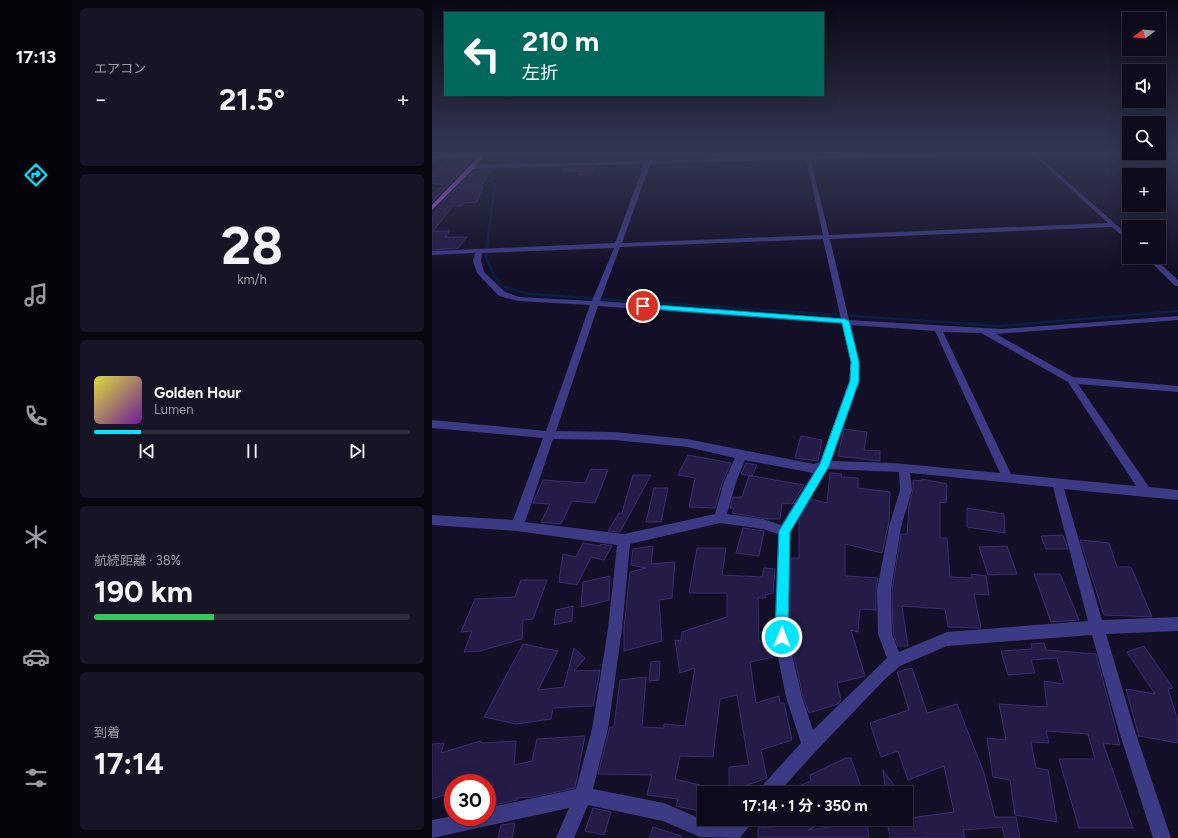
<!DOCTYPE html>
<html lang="ja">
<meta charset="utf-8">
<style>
:root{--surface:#0e0b1c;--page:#171425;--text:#f1f3f6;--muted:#9b9ba3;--line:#2e2b3b;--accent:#00e5ff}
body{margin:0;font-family:Figtree,"Noto Sans JP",sans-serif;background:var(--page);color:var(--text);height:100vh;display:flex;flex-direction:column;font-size:15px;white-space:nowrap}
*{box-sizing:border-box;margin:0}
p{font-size:13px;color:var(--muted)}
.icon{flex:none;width:22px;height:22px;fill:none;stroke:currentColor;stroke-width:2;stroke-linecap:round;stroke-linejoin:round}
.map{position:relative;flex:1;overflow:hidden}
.drawer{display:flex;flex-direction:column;gap:8px;padding:8px;background:#08060f;width:360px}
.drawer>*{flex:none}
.hud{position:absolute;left:12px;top:12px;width:380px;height:84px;border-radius:0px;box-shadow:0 4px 16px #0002,0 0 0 1px var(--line);background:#00695c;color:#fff;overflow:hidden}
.needle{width:26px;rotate:254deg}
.buttons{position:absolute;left:690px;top:12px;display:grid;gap:8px}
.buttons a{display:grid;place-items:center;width:44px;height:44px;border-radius:0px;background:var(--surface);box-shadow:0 4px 16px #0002,0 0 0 1px var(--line);font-size:20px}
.speed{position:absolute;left:12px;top:774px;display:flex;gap:8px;font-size:20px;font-weight:700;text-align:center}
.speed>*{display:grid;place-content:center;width:52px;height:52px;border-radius:50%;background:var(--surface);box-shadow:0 4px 16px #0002,0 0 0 1px var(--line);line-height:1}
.speed .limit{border:6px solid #d22;background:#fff;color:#111}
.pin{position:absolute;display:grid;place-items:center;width:34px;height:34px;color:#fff;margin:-17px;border:2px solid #fff;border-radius:50%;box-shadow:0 1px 4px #0007}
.me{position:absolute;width:44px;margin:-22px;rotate:1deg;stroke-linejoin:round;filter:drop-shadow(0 0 3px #0008)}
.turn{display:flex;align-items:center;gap:14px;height:84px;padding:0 12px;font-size:18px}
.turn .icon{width:52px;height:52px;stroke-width:2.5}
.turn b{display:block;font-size:28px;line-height:34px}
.big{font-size:30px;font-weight:700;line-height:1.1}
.drawer .card{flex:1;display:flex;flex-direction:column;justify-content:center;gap:6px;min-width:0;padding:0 14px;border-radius:6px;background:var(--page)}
.drawer .dial{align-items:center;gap:0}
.dial b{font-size:52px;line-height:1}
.song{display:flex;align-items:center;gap:12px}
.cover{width:48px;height:48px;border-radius:6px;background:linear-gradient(135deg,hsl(60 70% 55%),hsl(280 70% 35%))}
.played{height:4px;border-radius:2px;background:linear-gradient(90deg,var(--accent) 15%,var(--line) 15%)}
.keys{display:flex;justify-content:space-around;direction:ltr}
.heat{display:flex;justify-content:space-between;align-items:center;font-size:22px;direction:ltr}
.charge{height:6px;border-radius:3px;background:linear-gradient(90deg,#34c759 38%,var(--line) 0)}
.trip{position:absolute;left:265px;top:786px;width:216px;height:40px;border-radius:0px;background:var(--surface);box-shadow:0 4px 16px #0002,0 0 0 1px var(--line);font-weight:700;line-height:40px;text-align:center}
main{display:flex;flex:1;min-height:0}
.tabs{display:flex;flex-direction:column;width:72px;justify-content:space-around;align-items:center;background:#06040b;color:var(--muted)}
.tabs .icon{width:28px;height:28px}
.tabs .selected{color:var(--accent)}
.tabs b{font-size:18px;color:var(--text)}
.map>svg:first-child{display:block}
</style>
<main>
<nav class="tabs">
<b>17:13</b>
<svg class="icon selected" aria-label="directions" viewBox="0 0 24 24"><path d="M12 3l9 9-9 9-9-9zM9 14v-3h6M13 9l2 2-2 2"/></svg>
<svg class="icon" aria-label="music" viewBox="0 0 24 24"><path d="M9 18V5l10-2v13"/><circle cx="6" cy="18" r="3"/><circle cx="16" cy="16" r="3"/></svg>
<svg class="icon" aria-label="phone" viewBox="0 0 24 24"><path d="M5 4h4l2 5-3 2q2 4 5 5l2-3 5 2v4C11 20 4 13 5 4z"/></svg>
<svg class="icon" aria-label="climate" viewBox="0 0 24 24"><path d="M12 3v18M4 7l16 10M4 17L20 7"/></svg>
<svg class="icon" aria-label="car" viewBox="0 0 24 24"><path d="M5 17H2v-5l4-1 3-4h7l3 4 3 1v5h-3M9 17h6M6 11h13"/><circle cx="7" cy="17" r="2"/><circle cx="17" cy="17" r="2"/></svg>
<svg class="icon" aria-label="filters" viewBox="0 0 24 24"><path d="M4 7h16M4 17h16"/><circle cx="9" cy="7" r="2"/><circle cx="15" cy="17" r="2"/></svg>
</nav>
<section class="drawer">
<div class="card"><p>エアコン</p>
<div class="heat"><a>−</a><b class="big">21.5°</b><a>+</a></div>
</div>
<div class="card dial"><b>28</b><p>km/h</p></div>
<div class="card">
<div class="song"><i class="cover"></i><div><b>Golden Hour</b><p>Lumen</p></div></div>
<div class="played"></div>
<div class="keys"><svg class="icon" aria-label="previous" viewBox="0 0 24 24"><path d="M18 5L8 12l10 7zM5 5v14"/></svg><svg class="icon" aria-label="pause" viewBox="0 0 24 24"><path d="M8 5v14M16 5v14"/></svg><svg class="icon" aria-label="next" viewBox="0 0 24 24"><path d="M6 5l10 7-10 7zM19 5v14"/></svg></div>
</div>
<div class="card"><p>航続距離 · 38%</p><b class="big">190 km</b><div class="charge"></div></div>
<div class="card"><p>到着</p><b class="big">17:14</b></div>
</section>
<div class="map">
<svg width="746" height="838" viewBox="0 0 746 838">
<rect width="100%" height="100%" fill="#130f26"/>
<path fill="#12302f" d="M301,153H372L373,156L301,158Z"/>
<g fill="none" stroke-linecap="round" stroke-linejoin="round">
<path stroke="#0a1f44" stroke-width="2" d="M49,180L59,181L63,185L57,230"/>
<path stroke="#0a1f44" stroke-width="2.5" d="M57,229L54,256L62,276L72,287L98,294L568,326L746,311"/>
</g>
<path fill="#241b47" stroke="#3b2d73" d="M79,153H93L89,162L74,163Z
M154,156H169L167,160L138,161L141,157Z
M16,160L40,161L0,202V194L12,185L0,183V173Z
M163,167L159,175H146L149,171H130L133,168Z
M42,170H60L48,187L51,186L45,202L33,203L29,206H21L1,231H18L13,237H35L26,248L0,250V216L12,202H10Z
M412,429L435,432L432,450L448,451V461L406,456Z
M369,436L390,440L386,461L363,458Z
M256,455L299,463L290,483L283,508L257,507L263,478L246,475Z
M314,463L325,465L320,476L309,474Z
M159,469L176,470L163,503L140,501L129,524L109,522L118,504L101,503L111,480L153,483Z
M398,473L410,474L409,477L426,478V488L458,492L457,522L450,553L413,544V576L446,578L444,590V610L428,609L426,632L419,630L433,676L405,683L409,700L406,704L377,713L371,697L358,638L359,558H367V519L379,499L395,503Z
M201,475H219L188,532L176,531L187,513H190Z
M317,476H320L372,485L360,504L350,503L348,519H335L300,513L302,508H298L301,497H310Z
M490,479L515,484L514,503L508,502V538H515L518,577L540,578L539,574L554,576L557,595L542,594L549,628L516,627L513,609L470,606L476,646H466L461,633L460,590L469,534H475L477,506L481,490V480L490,481Z
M222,488H236L229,522H214Z
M535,508L572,514L573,533L535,527Z
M311,528L332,531L327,556L304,553Z
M631,535L636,549H614L609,536Z
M648,540L677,543L685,567H699L720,617L672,615Z
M151,543L168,546L169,544L180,546L172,560L159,557L145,585L127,582L131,554L144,557Z
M221,546L219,564L243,562L240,598L227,600L230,641L192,651V628L198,572L214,568L199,565L201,549Z
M575,546L585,574L556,575L547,547Z
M265,548H294L290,575L330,577L332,568L343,569L341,593L333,595L334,598H326L327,642L339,639L342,657L318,662L324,703L347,696L348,703H352L360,740L329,750L335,778L313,786V793H297V767L317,765L305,695L288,699L281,757L248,756L243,779L272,786V812L244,806L246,799L215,795L220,775L166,774L178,727H182L188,680L214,677L210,727L232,728V724L253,726L263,668L248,673L243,640L249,641L250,632L295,617V593H257Z
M602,574H628L647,620L619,622Z
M178,576L177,600L149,607L151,582Z
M89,580H115L101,619L91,620L90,639L51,650L50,651L32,652L40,631L29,632L43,599L83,597Z
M141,606L140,621L122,625L124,610Z
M612,643L614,650L664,654L688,745L671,743L701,828H647L627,759H663L656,734L614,731L617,743L599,742L604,768L616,770L625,822L583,815L578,780L561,777L555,738L574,740L567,704L615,707L612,681L632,684L625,658L599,660L603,673L576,675L569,651L600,649L599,644Z
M91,644L126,651L106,690L132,687L142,648L153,658L142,671L168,670L161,706L121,708L119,719L84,724L52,717Z
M712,646L741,688L736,689L746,721V743L707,736L694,689L723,694L695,652Z
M228,661L227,680L217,681L219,662Z
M480,668L495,713L525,704L552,773L563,817H584L588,838H573L570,827L531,830L533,838H458L455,821L522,812L512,766L476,780L466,751L449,757L438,723L477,710L465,672Z
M153,736L143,788L101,797L85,798V800L57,806L61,783H21V792L0,799V744L12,743L9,753L48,741L49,743L84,741L82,765L100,761L105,739Z
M414,758H419L431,793H350L379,781L378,775Z
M451,770L468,793H454Z
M161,808L179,812L172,835L153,831Z
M362,819H399L376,830L435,822L437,838H326V828L363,825Z
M83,823L80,838H66L69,825Z
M221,827L249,836V838H217Z"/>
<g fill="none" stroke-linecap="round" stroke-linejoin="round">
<path fill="#3d3a85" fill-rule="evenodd" d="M297,153H301L300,161L295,160Z
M373,153H377L397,235L676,223L599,153H603L697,236V241L680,227L398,239L417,320L570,329L746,316V320L564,334L641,377L746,386V392L646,384L717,487L746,490V500L632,489L670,620L746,617V631L674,634L702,728L739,838H721L686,728L660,635L515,646L468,666L453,679L384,751L346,793H326L329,787L369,743L354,697L342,637L346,534L331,529L288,523L198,544L190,629L176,729L161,789L232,803L269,819L296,824L300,819H321L318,825L308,838L268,837L231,821L156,805L142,838H124L137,808L0,838V820L21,816V817H55V808L144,789L160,729L176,629L185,545L85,531L0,525V515L81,520L111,438L0,428V420L114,431L158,305L86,301L67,296L45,273L41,261L43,253L0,255V251L183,243L213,162L216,160L219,162L190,243L391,235ZM391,239L409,319L168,301L188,247ZM182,248L160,301L87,297L73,292L52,272L49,261L50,253ZM166,306L410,324L419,362L417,381L388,462L382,464L255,439L182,432L124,431ZM419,325L503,331L568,473L461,463L399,461L427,381V362ZM511,332L549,333L636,382L704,486L579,474ZM121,439L182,440L255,447L303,458L292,482L283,514L192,534L93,522ZM313,460L381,473L349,525L331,519L295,514L304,482ZM395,469L467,472L468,490L457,527L445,590L446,634L455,658L381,730L370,697L356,637L358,532ZM478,473L621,487L656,621L515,632L467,652L460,634L459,590L469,527L480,490Z
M739,153L746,154V158Z
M0,155L50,154L53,156L50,158L0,159Z
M714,257H721L746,280V286H743Z"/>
<path fill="#3d3a85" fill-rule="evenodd" d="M517,153H556L554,154L40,169L37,167L40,165Z"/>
<path fill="#c25bff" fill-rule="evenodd" d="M50,153H54L42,168L0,210V205Z"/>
</g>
<linearGradient id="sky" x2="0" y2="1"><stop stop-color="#0a0815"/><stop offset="0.57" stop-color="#333752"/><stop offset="1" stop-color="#333752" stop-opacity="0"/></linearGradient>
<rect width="746" height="270" fill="url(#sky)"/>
<path fill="#00e5ff" stroke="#0095a6" d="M211,304L413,319L417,321L427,362V381L397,466L358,532L356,637L354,642L350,644L345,642L343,637L347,531L388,464L418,381L419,362L410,323L208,308V305Z"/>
</svg>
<div class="buttons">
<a><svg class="needle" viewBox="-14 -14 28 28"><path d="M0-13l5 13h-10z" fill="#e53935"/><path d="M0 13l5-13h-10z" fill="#9b9ba3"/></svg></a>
<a><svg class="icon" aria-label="sound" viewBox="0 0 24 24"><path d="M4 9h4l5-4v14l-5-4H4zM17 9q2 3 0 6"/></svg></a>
<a><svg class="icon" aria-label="search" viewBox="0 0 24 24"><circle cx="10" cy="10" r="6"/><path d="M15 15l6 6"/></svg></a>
<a>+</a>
<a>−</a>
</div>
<div class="speed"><div class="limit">30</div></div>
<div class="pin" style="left:211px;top:306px;background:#d93025"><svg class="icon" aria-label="arrive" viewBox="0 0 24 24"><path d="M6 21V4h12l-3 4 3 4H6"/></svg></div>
<svg class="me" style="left:350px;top:637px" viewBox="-20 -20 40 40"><circle r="17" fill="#00e5ff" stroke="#fff" stroke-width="3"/><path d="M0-11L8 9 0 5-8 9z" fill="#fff"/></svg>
<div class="trip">17:14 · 1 分 · 350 m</div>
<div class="hud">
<div class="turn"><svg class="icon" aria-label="left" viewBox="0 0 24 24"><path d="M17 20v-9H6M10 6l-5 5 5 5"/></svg><div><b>210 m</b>左折</div></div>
</div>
</div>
</main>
